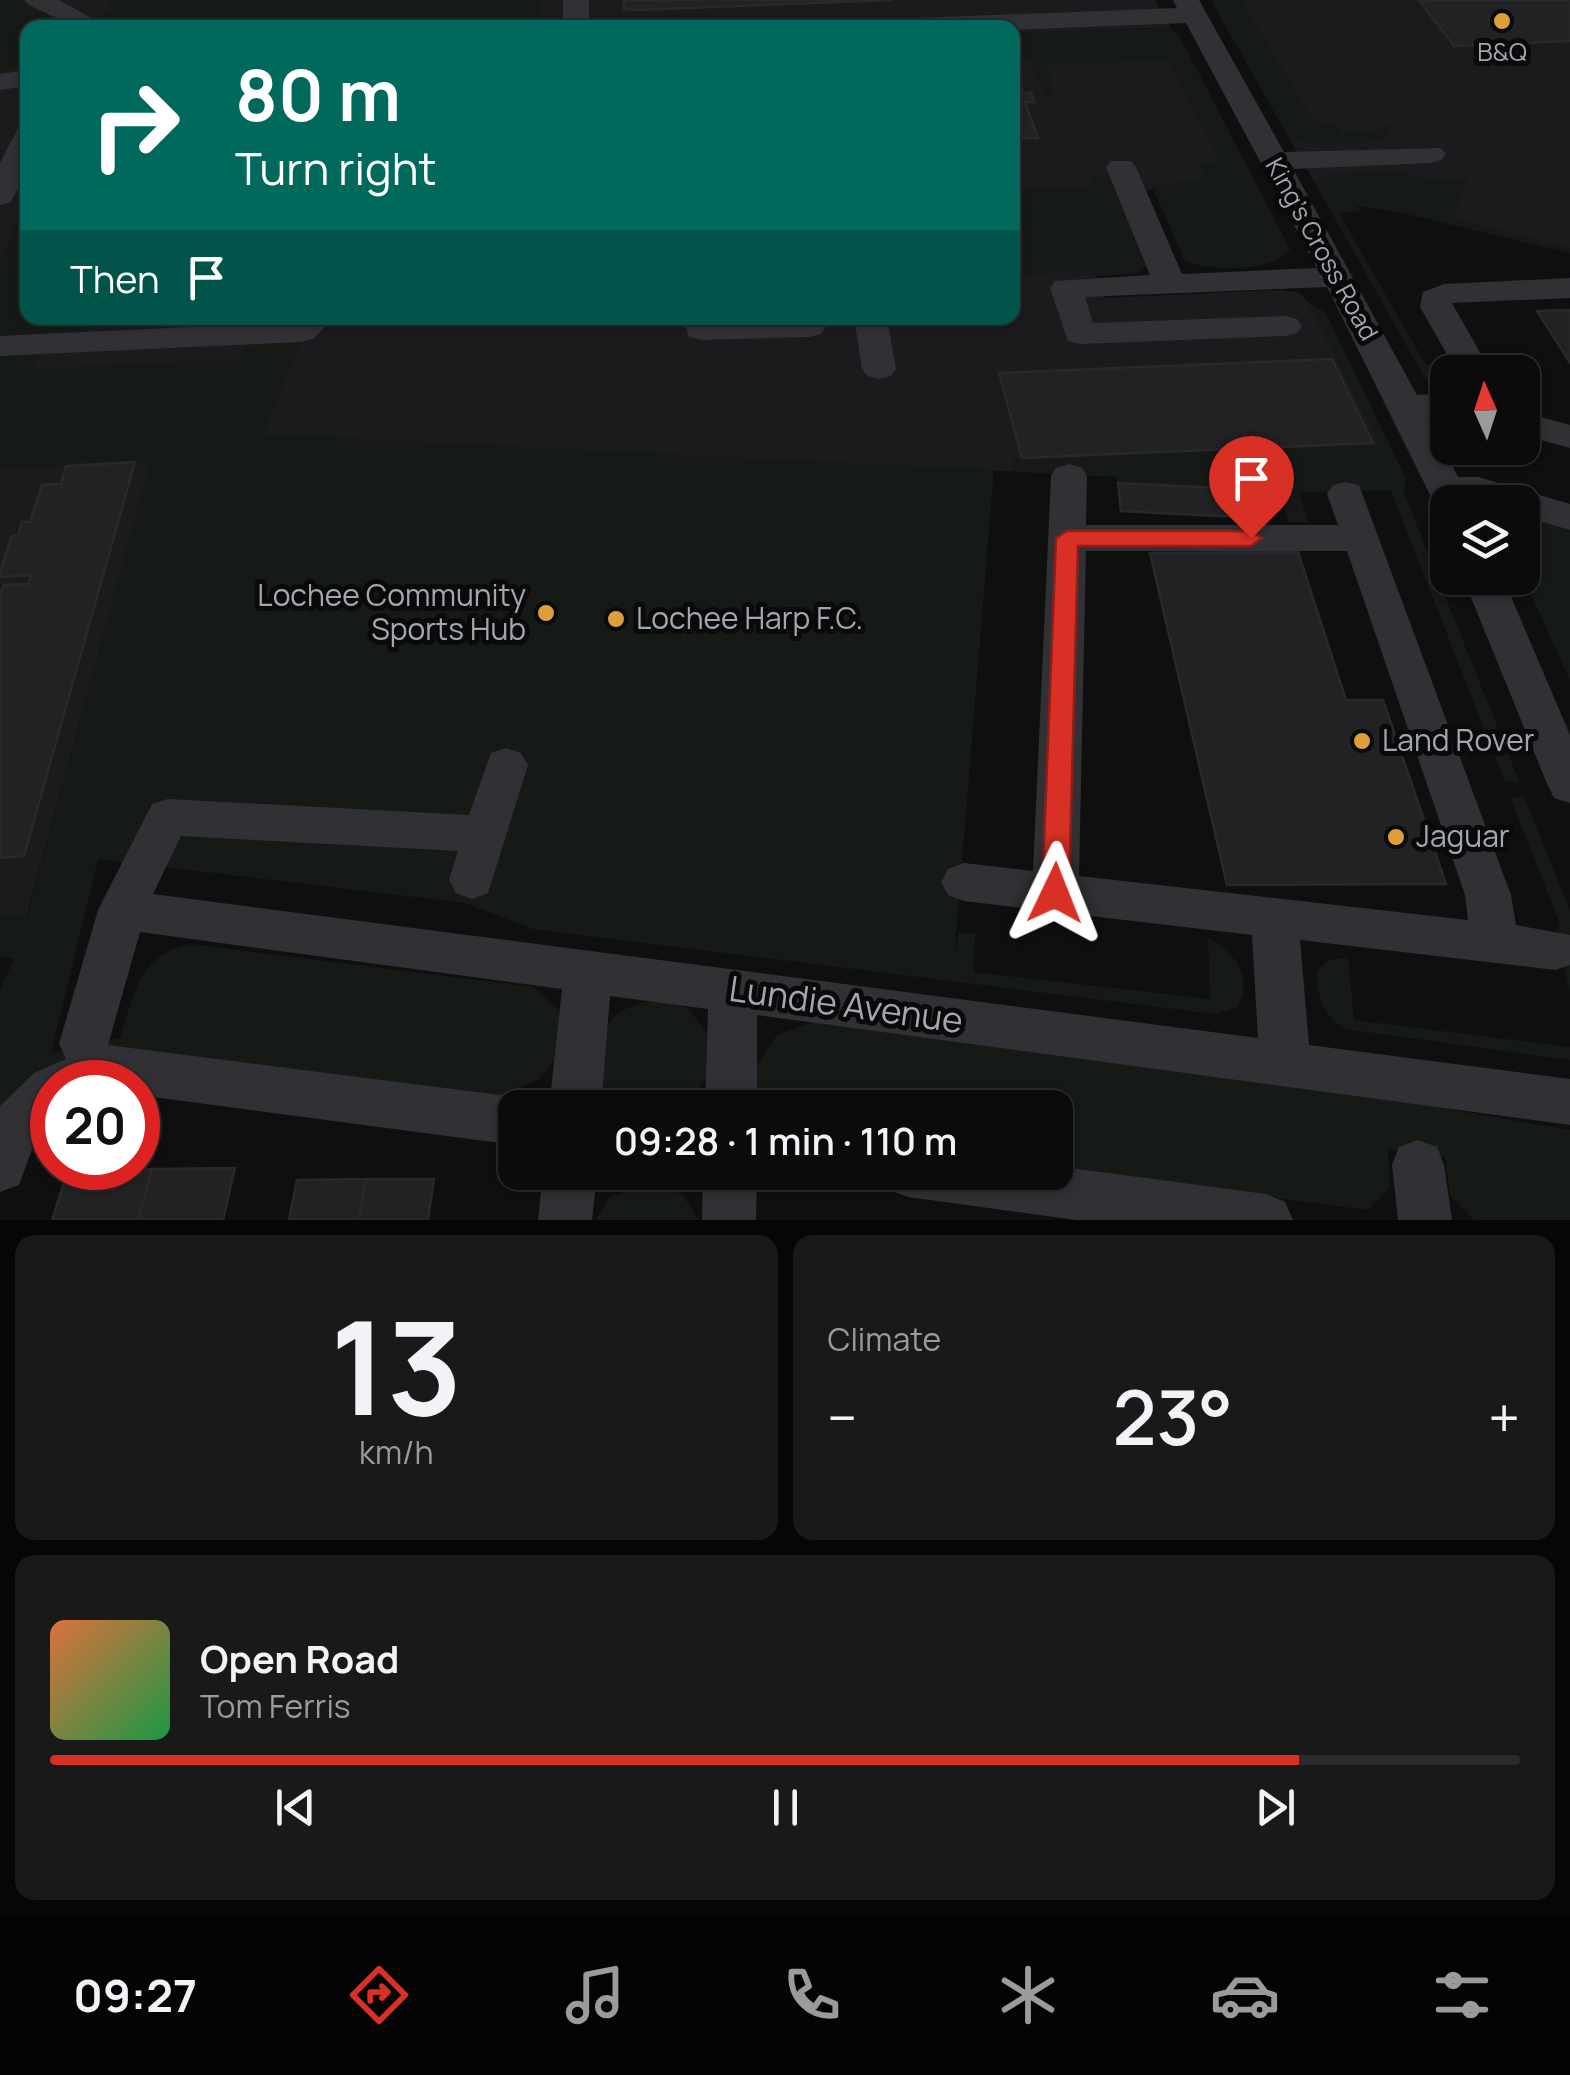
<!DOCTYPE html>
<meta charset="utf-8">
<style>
:root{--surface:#0b0b0c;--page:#19191a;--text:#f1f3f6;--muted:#9a9b9d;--line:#2b2b2d;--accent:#d93025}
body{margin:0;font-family:Manrope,sans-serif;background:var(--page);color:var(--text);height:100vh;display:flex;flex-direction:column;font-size:38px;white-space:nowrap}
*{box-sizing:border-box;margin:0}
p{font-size:32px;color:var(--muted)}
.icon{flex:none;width:55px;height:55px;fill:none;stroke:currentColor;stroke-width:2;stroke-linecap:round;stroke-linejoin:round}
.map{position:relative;height:1220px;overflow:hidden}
.details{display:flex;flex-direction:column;gap:15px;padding:15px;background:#060607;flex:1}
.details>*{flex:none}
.top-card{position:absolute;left:20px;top:20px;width:1000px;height:305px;border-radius:20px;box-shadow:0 2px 8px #0004,0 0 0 2px var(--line);background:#00695c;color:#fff;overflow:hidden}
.needle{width:65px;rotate:357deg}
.tools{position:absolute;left:1430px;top:355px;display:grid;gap:20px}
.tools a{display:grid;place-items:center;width:110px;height:110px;border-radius:20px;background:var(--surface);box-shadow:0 2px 8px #0004,0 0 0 2px var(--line);font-size:50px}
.speed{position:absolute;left:30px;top:1060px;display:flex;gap:20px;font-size:50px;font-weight:700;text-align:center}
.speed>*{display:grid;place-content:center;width:130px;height:130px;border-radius:50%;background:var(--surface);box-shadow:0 2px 8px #0004,0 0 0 2px var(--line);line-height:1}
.speed .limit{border:15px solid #d22;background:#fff;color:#111}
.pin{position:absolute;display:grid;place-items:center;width:85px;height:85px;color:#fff;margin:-102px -42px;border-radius:50% 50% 50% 0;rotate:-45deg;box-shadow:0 0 10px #0007}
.pin .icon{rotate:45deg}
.me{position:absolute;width:110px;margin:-55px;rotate:2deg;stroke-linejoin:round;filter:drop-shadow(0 0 8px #0008)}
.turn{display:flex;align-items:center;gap:35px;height:210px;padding:0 50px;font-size:45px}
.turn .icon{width:130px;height:130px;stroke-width:2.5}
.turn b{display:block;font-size:70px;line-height:85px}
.then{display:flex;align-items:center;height:95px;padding:0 50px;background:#0003;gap:20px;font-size:38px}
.big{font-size:75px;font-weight:600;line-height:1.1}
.details .tile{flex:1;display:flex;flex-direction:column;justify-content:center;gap:15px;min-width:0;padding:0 35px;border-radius:20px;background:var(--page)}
.details .dial{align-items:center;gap:0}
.dial b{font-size:130px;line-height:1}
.song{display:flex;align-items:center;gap:30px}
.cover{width:120px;height:120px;border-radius:15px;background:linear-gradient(135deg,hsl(20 70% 55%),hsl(140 70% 35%))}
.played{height:10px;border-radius:5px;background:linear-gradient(90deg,var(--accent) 85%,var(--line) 85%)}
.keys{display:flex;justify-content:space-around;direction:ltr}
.heat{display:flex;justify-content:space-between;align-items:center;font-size:55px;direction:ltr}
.details .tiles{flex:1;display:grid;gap:15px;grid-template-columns:1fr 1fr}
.tile:last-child{grid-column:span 2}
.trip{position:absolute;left:498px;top:1090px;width:575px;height:100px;border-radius:20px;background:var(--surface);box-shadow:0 2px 8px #0004,0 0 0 2px var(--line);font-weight:600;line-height:100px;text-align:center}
.tabs{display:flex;height:160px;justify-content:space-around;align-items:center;background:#040405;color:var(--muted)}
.tabs .icon{width:70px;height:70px}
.tabs .active{color:var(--accent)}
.tabs b{font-size:45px;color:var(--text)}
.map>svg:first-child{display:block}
</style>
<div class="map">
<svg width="1570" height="1220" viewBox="0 0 1570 1220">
<rect width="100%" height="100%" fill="#0f0f10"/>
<path fill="#1b1b1d" d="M0,0H1155L1172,30L1155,28L1013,33L1012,28H28V318H1012L1013,274L1094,270L1104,298L1279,290L1298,292L1308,302L1403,491L160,429L15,958L0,957Z
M1211,0H1570V253L1436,219L1324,199Z
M1012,49L1172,53L1246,185L1013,196Z"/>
<path fill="#161a16" d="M0,0H19L55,20L52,27L28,28L27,66L0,72Z
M111,0H541L540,27H99Z
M1211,0H1241L1314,122H1335L1341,133L1380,132L1378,127L1395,126L1381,141C1350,143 1312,152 1286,133Z
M1156,28L1172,30L1180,37L1290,249C1273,274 1211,271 1185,261L1148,177L1155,184L1207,181L1200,165L1221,163L1169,60L1047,65L1053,94H1044L1030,59H1013V33Z
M1398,171L1432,180L1469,179L1453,218L1570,248V253L1356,202L1360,211L1339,213L1425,364L1459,372H1448L1447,385L1426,380L1315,183L1327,174Z
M1090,175L1113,179L1148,265L1135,274L1097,276L1094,270L1013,274L1012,190L1093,186Z
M27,197L28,318H89L85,331L0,336V263Z
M1308,302L1326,313L1406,479L1403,491L1519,781L1505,782L1391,491L1299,492L1308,522H1289L1279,491L1118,483L1117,476L1014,471L1011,459L1378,443Z
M301,340L263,434L994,470L954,958L959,932L975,934L973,972L1210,999L1208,938C1234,953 1255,976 1237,1007L1215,1014L533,929L465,903L98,859L51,1053L120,1038C136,991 137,955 191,944L534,987L559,1011L563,1049L539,1079L500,1097L117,1046L45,1070L0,1112V989L14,959L0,957V914L27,917L150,462L0,470V354L37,353L32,369L238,359L243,342Z
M1522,512L1570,527V680L1523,577Z
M1510,797H1524L1570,910V994L1556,928L1561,927Z
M1348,957L1354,1020L1570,1047V1060L1345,1029C1321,1014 1318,998 1317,971L1329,960Z
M653,1000L687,1007L707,1033L706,1078L685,1107C667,1107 629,1115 614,1102C588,1080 595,1027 622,1011C631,1006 643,1003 653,1000Z
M820,1020L1287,1081L1570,1130V1220H1474L1450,1195L1445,1157L1388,1149L1390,1187L1368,1210L1055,1170V1108L764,1107L752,1072L777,1035Z
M645,1183L682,1194L699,1220H595L609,1198Z"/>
<path fill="#222224" stroke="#29292c" stroke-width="2.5" d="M624,0H893L636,10L624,9Z
M1419,0H1570V41L1454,46Z
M1012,71L1021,76L1022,93H1031L1035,102H1025L1038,138L1012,139Z
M1570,310V363L1537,311Z
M1332,359L1373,443L1022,458L999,373Z
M135,462L24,856L0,858V594L4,585L29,584L31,575L0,577V572L12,536H18L22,522H30L42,485L61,484L66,466Z
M1118,483L1280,491L1282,506L1255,505L1258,518L1121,511Z
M1298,552L1346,700H1383L1446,884L1227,885L1150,553Z
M235,1168L223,1220H138L152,1169Z
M152,1169L138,1220H52L68,1170Z
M366,1179L359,1220H289L297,1180Z
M366,1179H434L428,1220H359Z"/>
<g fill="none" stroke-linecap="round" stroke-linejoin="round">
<path fill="#313135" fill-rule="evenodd" d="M25,0H59L93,19L89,25H71L29,5Z
M563,0H589V28H563Z
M1173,0H1199L1284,152L1441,148L1446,154L1441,160L1431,163L1293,169L1417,395L1448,393V415L1427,416L1458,477H1478L1570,504V530L1522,516V502H1448V513L1438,511L1327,287L1085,297L1093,323L1285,316L1297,319L1302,326L1297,333L1285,336L1080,344L1068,341L1050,288L1055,281L1150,275L1106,167L1111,161H1131L1136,167L1182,274L1317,268L1186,23L1012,30L851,28L864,20L1177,8Z
M28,70V86L0,90V74Z
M28,125V168L11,202L0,205V163L18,128Z
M1570,278V298L1452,303L1491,372H1457L1420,307L1423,292L1444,284Z
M297,318H333L313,339L301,342L0,356V336L292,322Z
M683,318H824L826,327L821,334L809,337L701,340L689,337Z
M854,318H887L896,369L891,376L879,379L867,376L862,369Z
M1522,412L1570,425V448L1522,435Z
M1069,464L1082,468L1087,476L1086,525H1338L1327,494L1333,485L1346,482L1359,485L1511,895L1516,925L1570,935V965L1555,970L1300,940L1309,1045L1570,1079V1125L757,1015V1108H705L708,1009L610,996L601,1108H549L562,989L140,932L108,1045L515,1097L535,1108H515V1145L138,1095V1082H52V1123L35,1141L19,1185L0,1192V1106L34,1073L66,1059L59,1044L98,910L152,804L168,799L469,815L491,753L506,748L521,753L528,765L488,893L472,899L456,893L449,880L458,851L181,836L153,894L1258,1038L1252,935L964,901L948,895L941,882L948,869L964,863L1033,871L1051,476L1056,468ZM1086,551H1347L1465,895L1468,920L1079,876Z
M1463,578H1503L1570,735V803L1554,798L1548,786Z
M1418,1140L1437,1147L1444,1165L1452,1220H1398L1392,1165L1399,1147Z
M1055,1166L1266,1194L1285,1202L1293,1220H1076L908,1197L889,1190L882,1172H1055Z
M543,1172H597L592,1220H538Z
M703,1172H757L756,1220H702Z"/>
</g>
<path fill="#d93025" stroke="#8d1f18" stroke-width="2.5" d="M1067,531H1251L1262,538L1251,546H1078L1069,893L1065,900L1055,904L1046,900L1042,893L1056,538Z"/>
<g fill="#dd9f3a" stroke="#0a0a0b" stroke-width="4">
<circle cx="1502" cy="21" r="10"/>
<circle cx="546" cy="613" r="10"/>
<circle cx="616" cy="619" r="10"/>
<circle cx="1362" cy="741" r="10"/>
<circle cx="1396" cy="837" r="10"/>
</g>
<g text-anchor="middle" stroke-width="10" stroke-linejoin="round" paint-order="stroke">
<g font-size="25" fill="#a2a7b0" stroke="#0a0a0b">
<text x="1502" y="61">B&amp;Q</text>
</g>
<g font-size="25" fill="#a2a7b0" stroke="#0a0a0b">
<text transform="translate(1322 249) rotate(61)" y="9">King's Cross Road</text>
</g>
<g font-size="30" fill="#a2a7b0" stroke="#0a0a0b" text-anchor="start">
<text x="526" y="606" text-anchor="end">Lochee Community<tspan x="526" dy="34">Sports Hub</tspan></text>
<text x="636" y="629">Lochee Harp F.C.</text>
<text x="1382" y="751">Land Rover</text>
<text x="1416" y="847">Jaguar</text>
</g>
<g font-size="35" fill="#a2a7b0" stroke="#0a0a0b">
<text transform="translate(846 1005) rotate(8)" y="12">Lundie Avenue</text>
</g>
</g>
</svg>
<div class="tools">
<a><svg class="needle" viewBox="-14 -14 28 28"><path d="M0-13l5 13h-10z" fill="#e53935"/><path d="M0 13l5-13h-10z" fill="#9a9b9d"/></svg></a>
<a><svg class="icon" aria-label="layers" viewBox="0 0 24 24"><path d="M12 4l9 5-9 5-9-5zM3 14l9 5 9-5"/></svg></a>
</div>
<div class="speed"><div class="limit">20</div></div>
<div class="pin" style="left:1251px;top:538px;background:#d93025"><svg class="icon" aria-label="arrive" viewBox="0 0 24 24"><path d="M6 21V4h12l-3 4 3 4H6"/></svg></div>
<svg class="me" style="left:1055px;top:893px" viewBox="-20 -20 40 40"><path d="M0-17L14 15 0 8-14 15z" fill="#d93025" stroke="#fff" stroke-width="4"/></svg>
<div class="trip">09:28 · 1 min · 110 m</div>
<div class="top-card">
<div class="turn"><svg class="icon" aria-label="right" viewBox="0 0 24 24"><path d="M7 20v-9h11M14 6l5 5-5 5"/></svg><div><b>80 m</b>Turn right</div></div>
<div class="then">Then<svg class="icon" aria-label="arrive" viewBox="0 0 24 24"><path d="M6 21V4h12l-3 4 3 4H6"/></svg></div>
</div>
</div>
<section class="details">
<div class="tiles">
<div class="tile dial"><b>13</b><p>km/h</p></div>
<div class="tile"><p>Climate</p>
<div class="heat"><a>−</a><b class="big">23°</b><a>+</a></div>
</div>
<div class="tile">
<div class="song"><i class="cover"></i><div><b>Open Road</b><p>Tom Ferris</p></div></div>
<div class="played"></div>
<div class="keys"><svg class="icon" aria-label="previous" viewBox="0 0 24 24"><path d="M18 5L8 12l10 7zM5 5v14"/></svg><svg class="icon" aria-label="pause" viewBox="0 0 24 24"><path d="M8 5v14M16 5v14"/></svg><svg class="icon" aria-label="next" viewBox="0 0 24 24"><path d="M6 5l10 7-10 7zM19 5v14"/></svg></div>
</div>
</div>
</section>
<nav class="tabs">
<b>09:27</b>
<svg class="icon active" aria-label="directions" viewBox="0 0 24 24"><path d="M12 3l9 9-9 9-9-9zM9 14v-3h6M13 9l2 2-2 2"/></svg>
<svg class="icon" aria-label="music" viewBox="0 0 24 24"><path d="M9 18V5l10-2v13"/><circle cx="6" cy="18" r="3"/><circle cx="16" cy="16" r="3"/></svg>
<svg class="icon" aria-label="phone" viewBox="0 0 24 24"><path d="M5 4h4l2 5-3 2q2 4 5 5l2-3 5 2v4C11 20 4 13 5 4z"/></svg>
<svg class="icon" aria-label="climate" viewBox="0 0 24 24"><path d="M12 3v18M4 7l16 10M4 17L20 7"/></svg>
<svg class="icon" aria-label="car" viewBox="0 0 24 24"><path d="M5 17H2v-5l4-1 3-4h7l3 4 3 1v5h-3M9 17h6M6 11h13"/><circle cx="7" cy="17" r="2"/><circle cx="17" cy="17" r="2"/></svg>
<svg class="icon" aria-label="filters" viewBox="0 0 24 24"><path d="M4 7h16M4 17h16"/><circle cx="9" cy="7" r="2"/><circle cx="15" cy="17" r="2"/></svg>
</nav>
